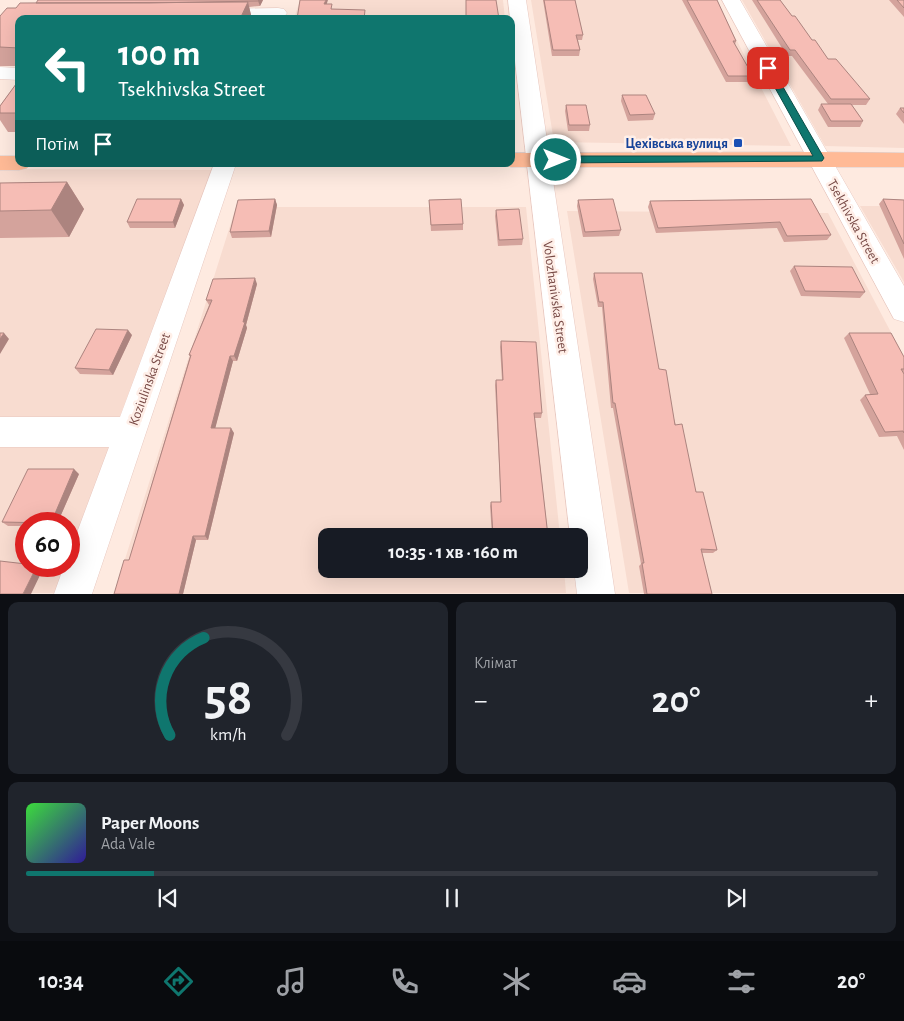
<!DOCTYPE html>
<html lang="uk">
<meta charset="utf-8">
<style>
:root{--surface:#171b24;--page:#20242c;--text:#f1f3f6;--muted:#9ea1a6;--line:#363941;--accent:#0f766e}
body{margin:0;font-family:"Alegreya Sans",sans-serif;background:var(--page);color:var(--text);height:100vh;display:flex;flex-direction:column;font-size:19px;white-space:nowrap}
*{box-sizing:border-box;margin:0}
p{font-size:16px;color:var(--muted)}
.icon{flex:none;width:28px;height:28px;fill:none;stroke:currentColor;stroke-width:2;stroke-linecap:round;stroke-linejoin:round}
.map{position:relative;height:594px;overflow:hidden}
.side{display:flex;flex-direction:column;gap:8px;padding:8px;background:#0d0f14;flex:1}
.side>*{flex:none}
.guide{position:absolute;left:15px;top:15px;width:500px;height:152px;border-radius:10px;box-shadow:0 5px 20px #0002;background:#0f766e;color:#fff;overflow:hidden}
.speed{position:absolute;left:15px;top:512px;display:flex;gap:10px;font-size:25px;font-weight:700;text-align:center}
.speed>*{display:grid;place-content:center;width:65px;height:65px;border-radius:50%;background:var(--surface);box-shadow:0 5px 20px #0002;line-height:1}
.speed .limit{border:8px solid #d22;background:#fff;color:#111}
.pin{position:absolute;display:grid;place-items:center;width:42px;height:42px;color:#fff;margin:-21px;border-radius:10px;box-shadow:0 2px 8px #0006}
.me{position:absolute;width:55px;margin:-28px;rotate:90deg;stroke-linejoin:round;filter:drop-shadow(0 0 4px #0008)}
.turn{display:flex;align-items:center;gap:18px;height:105px;padding:0 20px;font-size:22px}
.turn .icon{width:65px;height:65px;stroke-width:2.5}
.turn b{display:block;font-size:35px;line-height:42px}
.then{display:flex;align-items:center;height:48px;padding:0 20px;background:#0003;gap:10px;font-size:19px}
.big{font-size:38px;font-weight:700;line-height:1.1}
.side .widget{flex:1;display:flex;flex-direction:column;justify-content:center;gap:8px;min-width:0;padding:0 18px;border-radius:10px;background:var(--page)}
.side .dial{align-items:center;gap:0}
.dial svg{height:130px;overflow:visible;fill:none;stroke:var(--line);stroke-width:7;stroke-linecap:round;text-anchor:middle}
.dial text{fill:var(--text);stroke:none}
.song{display:flex;align-items:center;gap:15px}
.cover{width:60px;height:60px;border-radius:8px;background:linear-gradient(135deg,hsl(120 70% 55%),hsl(250 70% 35%))}
.played{height:5px;border-radius:2px;background:linear-gradient(90deg,var(--accent) 15%,var(--line) 15%)}
.keys{display:flex;justify-content:space-around;direction:ltr}
.heat{display:flex;justify-content:space-between;align-items:center;font-size:28px;direction:ltr}
.side .tiles{flex:1;display:grid;gap:8px;grid-template-columns:1fr 1fr}
.widget:last-child{grid-column:span 2}
.trip{position:absolute;left:318px;top:528px;width:270px;height:50px;border-radius:10px;background:var(--surface);box-shadow:0 5px 20px #0002;font-weight:700;line-height:50px;text-align:center}
.menu{display:flex;height:80px;justify-content:space-around;align-items:center;background:#090b0e;color:var(--muted)}
.menu .icon{width:35px;height:35px}
.menu .active{color:var(--accent)}
.menu b{font-size:22px;color:var(--text)}
.map>svg:first-child{display:block}
</style>
<div class="map">
<svg width="904" height="594" viewBox="0 0 904 594">
<rect width="100%" height="100%" fill="#feeae0"/>
<path fill="#f8dcd0" d="M300,0H503L505,19H294Z
M531,0H716L791,146L554,142Z
M742,0H904V148L825,146Z
M0,169L212,170L69,556V524H26V566H65L55,593H0Z
M860,206H904V282Z
M236,207H526L560,536H326V569H564L566,593L114,594Z
M567,211L828,213L904,357V593H629Z"/>
<g fill="none" stroke-linecap="round" stroke-linejoin="round">
<defs>
<path id="minor" d="M508,0H526L615,594H577L574,569H579V536H570Z
M722,0H740L904,286V322L894,319Z
M278,8L284,9L287,13L284,17L213,19L209,18L206,14L209,10L215,9Z
M0,67L19,68V80L0,79Z
M214,164H236L92,594H54L64,566H69V554L109,447H0V417H120Z"/>
<path id="major" d="M819,152L904,153V167H511L502,164H511V153Z
M0,156H19V164H30L27,168L19,170H0Z"/>
</defs>
<use href="#minor" stroke="#e8c8c0" stroke-width="1"/>
<use href="#major" stroke="#d9cccb" stroke-width="1"/>
<use href="#minor" fill="#fff" fill-rule="evenodd"/>
<use href="#major" fill="#ffba96" fill-rule="evenodd"/>
</g>
<path fill="#d4a39c" d="M263,0L260,6L249,7L252,19H19V66H0V16L16,8L36,3Z
M543,0H575L583,35L582,40H578L580,50L579,56H552Z
M682,0H717L736,41L735,45L753,76L751,82H726Z
M752,0H780L792,16L828,59L870,99L866,105H852L863,121L860,127H828L818,110L821,104H828L792,56H787Z
M889,0H904V17Z
M19,80V132H8L0,120V106Z
M622,95L655,114L653,120L628,121L621,101Z
M566,105L590,125L589,131H568L565,111Z
M900,108H904V124L896,114Z
M67,182L84,209L69,237L0,238V183Z
M181,199L184,205L175,228H130L127,222Z
M275,199L277,205L271,237L232,238L230,232Z
M811,199L831,235L827,240L784,242L777,228L656,233L648,207L650,201Z
M883,199L904,200V259L879,204Z
M429,200L463,224V230L431,231Z
M578,200L621,230L619,236L583,237L577,206Z
M496,210L523,239L522,245L498,246L495,216Z
M794,266L865,292L860,298L801,296L790,271Z
M594,273L659,369L696,492L717,550L713,553H702L712,594H644L639,566L641,564L613,408H611L602,307H598L593,279Z
M257,284L246,325L247,328L237,361H233L215,428L234,433L208,540H196L183,594H114L129,560L190,356L189,355L209,305L206,300Z
M849,333L904,357V450L897,436L879,437L860,400L865,395L870,394L844,338Z
M132,335L113,375L80,374L75,368Z
M501,341L542,413L541,418H535L548,536H492L490,506L491,502H501L495,385L496,380H502L500,347Z
M79,474L57,524H26V526H8L2,522Z"/>
<path fill="#ac847f" d="M259,0H263L260,6L258,1Z
M326,0H328L325,9L324,4Z
M248,2L252,19H240Z
M67,182L84,209L69,237L51,210Z
M181,199L184,205L175,228L173,222Z
M275,199L277,205L271,237L269,231Z
M255,278L257,284L246,325L247,328L237,361L234,356L243,322Z
M128,330L132,335L113,375L109,370Z
M4,333L9,339L0,354V339Z
M230,356L233,361L214,433L211,428Z
M231,428L234,433L208,540L205,536Z
M74,469L79,474L57,524H52L51,523Z
M193,536L196,540L183,594H179Z
M37,566L43,569L31,594H23Z"/>
<path fill="#f6bdb5" stroke="#ac847f" d="M38,0H259L258,1L149,3H36Z
M300,0H326L324,4H332L331,9L365,10L364,19H297Z
M466,0H496L499,19H466Z
M544,0H575L583,35H576L580,50H553Z
M687,0H717L736,41H733L753,76H728Z
M757,0H780L792,16H795L812,40H815L828,59H836L870,99H831L795,50H790Z
M897,0H904V8Z
M248,2L240,19L155,18V19H19V48L0,47V16L7,8H16L20,3Z
M19,80V110L17,113H0V106Z
M622,95H646L655,114L630,115Z
M821,104H851L863,121H831Z
M566,105H586L590,125H569Z
M900,108H904V113Z
M67,182L51,210L0,211V183Z
M137,199H181L173,222H127Z
M275,199L269,231L230,232L238,200Z
M461,199L463,224L431,225L429,200Z
M613,199L621,230L585,232L578,200Z
M811,199L831,235L787,236L780,222L658,228L650,201Z
M883,199L904,200V244Z
M519,209L523,239L499,240L496,210Z
M794,266L852,267L865,292L805,291Z
M594,273H642L659,369L666,370L675,425L682,424L696,492H703L717,550L701,549L712,594H647L642,563H644L615,403H613L603,302H599Z
M255,278L243,322H245L234,356H230L211,428H231L205,536H193L179,594H114L124,560H129L191,355H189L212,300H206L213,279Z
M96,329L128,330L109,370L75,368Z
M0,333H4L0,339Z
M849,333H891L904,357V369H901L904,374V433L903,431L885,432L865,395L878,394Z
M501,341L536,342L542,413H534L548,536H493L491,502H501L496,380H503Z
M28,469H74L51,523L2,522Z
M0,561L26,564V566H37L23,594H0Z"/>
<path fill="#0f766e" stroke="#0a4d48" d="M766,66L772,68L824,158L822,161L556,163L552,160L556,156H813L764,68Z"/>
<rect fill="#1a4fb4" stroke="#ffefe8" stroke-width="2" x="733" y="138" width="10" height="10" rx="2.5"/>
<g text-anchor="middle" stroke-width="5" stroke-linejoin="round" paint-order="stroke">
<g font-size="14" font-weight="bold" fill="#164399" stroke="#ffefe8" text-anchor="end">
<text x="728" y="148">Цехівська вулиця</text>
</g>
<g font-size="14" fill="#774945" stroke="#ffefe8">
<text transform="translate(854 221) rotate(61)" y="5">Tsekhivska Street</text>
<text transform="translate(556 297) rotate(82)" y="5">Volozhanivska Street</text>
<text transform="translate(149 379) rotate(-70)" y="5">Koziulinska Street</text>
</g>
</g>
</svg>
<div class="speed"><div class="limit">60</div></div>
<div class="pin" style="left:768px;top:68px;background:#d93025"><svg class="icon" aria-label="arrive" viewBox="0 0 24 24"><path d="M6 21V4h12l-3 4 3 4H6"/></svg></div>
<svg class="me" style="left:556px;top:160px" viewBox="-20 -20 40 40"><circle r="17" fill="#0f766e" stroke="#fff" stroke-width="3"/><path d="M0-11L8 9 0 5-8 9z" fill="#fff"/></svg>
<div class="trip">10:35 · 1 хв · 160 m</div>
<div class="guide">
<div class="turn"><svg class="icon" aria-label="left" viewBox="0 0 24 24"><path d="M17 20v-9H6M10 6l-5 5 5 5"/></svg><div><b>100 m</b>Tsekhivska Street</div></div>
<div class="then">Потім<svg class="icon" aria-label="arrive" viewBox="0 0 24 24"><path d="M6 21V4h12l-3 4 3 4H6"/></svg></div>
</div>
</div>
<section class="side">
<div class="tiles">
<div class="widget dial"><svg viewBox="0 0 100 80">
<path d="M14 69A42 42 0 1 1 86 69"/>
<path d="M14 69A42 42 0 0 1 35 9" stroke="#0f766e"/>
<text x="50" y="56" font-size="32" font-weight="700">58</text>
<text x="50" y="72" font-size="11">km/h</text>
</svg></div>
<div class="widget"><p>Клімат</p>
<div class="heat"><a>−</a><b class="big">20°</b><a>+</a></div>
</div>
<div class="widget">
<div class="song"><i class="cover"></i><div><b>Paper Moons</b><p>Ada Vale</p></div></div>
<div class="played"></div>
<div class="keys"><svg class="icon" aria-label="previous" viewBox="0 0 24 24"><path d="M18 5L8 12l10 7zM5 5v14"/></svg><svg class="icon" aria-label="pause" viewBox="0 0 24 24"><path d="M8 5v14M16 5v14"/></svg><svg class="icon" aria-label="next" viewBox="0 0 24 24"><path d="M6 5l10 7-10 7zM19 5v14"/></svg></div>
</div>
</div>
</section>
<nav class="menu">
<b>10:34</b>
<svg class="icon active" aria-label="directions" viewBox="0 0 24 24"><path d="M12 3l9 9-9 9-9-9zM9 14v-3h6M13 9l2 2-2 2"/></svg>
<svg class="icon" aria-label="music" viewBox="0 0 24 24"><path d="M9 18V5l10-2v13"/><circle cx="6" cy="18" r="3"/><circle cx="16" cy="16" r="3"/></svg>
<svg class="icon" aria-label="phone" viewBox="0 0 24 24"><path d="M5 4h4l2 5-3 2q2 4 5 5l2-3 5 2v4C11 20 4 13 5 4z"/></svg>
<svg class="icon" aria-label="climate" viewBox="0 0 24 24"><path d="M12 3v18M4 7l16 10M4 17L20 7"/></svg>
<svg class="icon" aria-label="car" viewBox="0 0 24 24"><path d="M5 17H2v-5l4-1 3-4h7l3 4 3 1v5h-3M9 17h6M6 11h13"/><circle cx="7" cy="17" r="2"/><circle cx="17" cy="17" r="2"/></svg>
<svg class="icon" aria-label="filters" viewBox="0 0 24 24"><path d="M4 7h16M4 17h16"/><circle cx="9" cy="7" r="2"/><circle cx="15" cy="17" r="2"/></svg>
<b>20°</b>
</nav>
